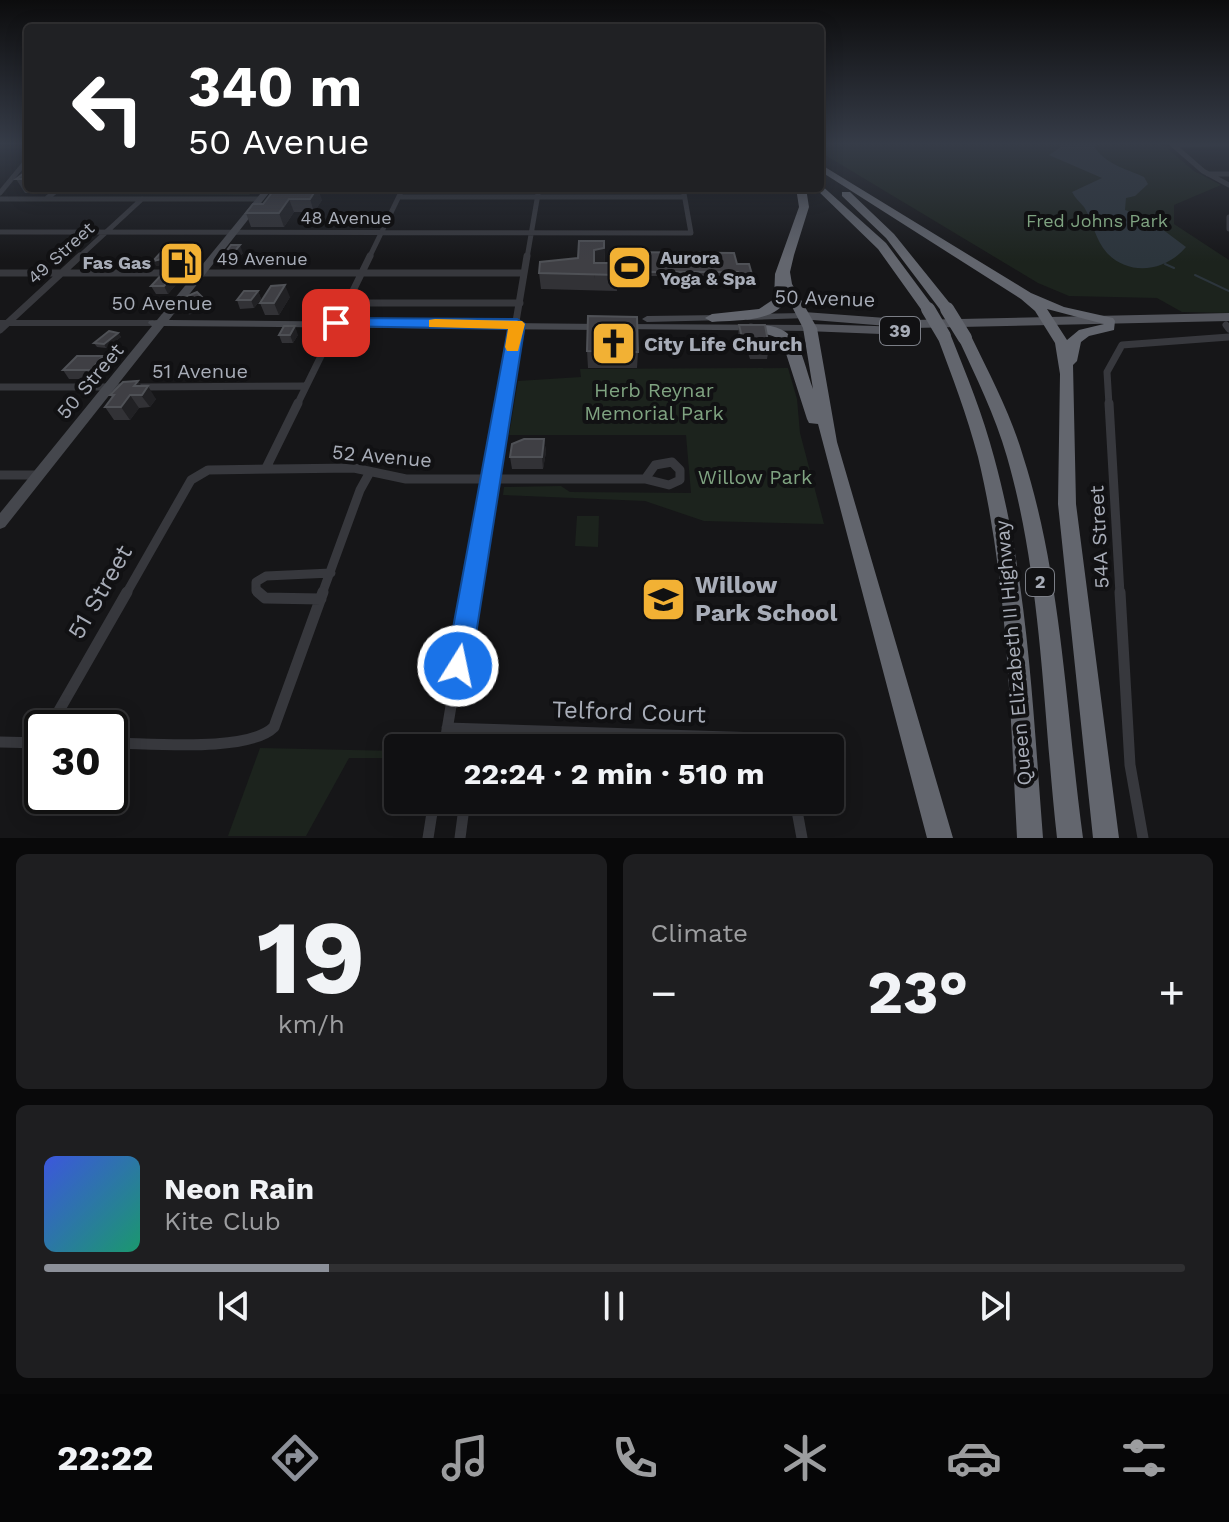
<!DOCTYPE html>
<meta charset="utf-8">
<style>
:root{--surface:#101012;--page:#1e1e20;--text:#f1f3f6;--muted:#9c9d9f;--line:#303032;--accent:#8c9099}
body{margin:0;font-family:"Work Sans",sans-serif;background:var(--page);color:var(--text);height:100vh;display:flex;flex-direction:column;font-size:30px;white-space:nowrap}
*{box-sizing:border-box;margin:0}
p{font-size:26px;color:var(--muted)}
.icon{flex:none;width:44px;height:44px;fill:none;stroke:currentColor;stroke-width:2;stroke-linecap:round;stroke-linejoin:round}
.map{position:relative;height:838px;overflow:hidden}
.drawer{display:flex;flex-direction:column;gap:16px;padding:16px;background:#09090a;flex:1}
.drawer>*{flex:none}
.guide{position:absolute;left:24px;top:24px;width:800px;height:168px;border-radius:8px;box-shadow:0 4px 20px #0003,0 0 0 2px var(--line);background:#202124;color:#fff;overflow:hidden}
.speed{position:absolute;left:24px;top:710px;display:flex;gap:16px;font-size:40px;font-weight:700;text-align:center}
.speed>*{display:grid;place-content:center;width:104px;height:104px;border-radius:50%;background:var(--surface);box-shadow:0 4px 20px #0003,0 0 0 2px var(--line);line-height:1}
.speed .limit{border:4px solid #111;border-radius:12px;background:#fff;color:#111}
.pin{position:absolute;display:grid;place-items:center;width:68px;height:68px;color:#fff;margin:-34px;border-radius:16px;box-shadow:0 4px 12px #0006}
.me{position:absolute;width:88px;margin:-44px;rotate:10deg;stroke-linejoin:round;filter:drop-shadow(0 0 6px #0008)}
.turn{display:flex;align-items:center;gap:28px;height:168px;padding:0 32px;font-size:36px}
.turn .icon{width:104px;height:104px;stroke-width:2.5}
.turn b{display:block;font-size:56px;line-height:68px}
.big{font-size:60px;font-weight:700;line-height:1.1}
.drawer .card{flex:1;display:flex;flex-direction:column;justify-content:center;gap:12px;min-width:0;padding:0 28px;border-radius:12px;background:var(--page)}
.drawer .dial{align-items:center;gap:0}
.dial b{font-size:104px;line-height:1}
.song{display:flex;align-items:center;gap:24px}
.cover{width:96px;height:96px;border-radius:12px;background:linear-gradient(135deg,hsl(230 70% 55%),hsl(160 70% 35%))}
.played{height:8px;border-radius:4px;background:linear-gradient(90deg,var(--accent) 25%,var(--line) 25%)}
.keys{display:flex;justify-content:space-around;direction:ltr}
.heat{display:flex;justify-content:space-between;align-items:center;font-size:44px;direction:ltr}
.drawer .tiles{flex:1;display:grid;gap:16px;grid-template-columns:1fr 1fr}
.card:last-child{grid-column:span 2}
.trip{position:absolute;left:384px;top:734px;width:460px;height:80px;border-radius:8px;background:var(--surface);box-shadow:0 4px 20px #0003,0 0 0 2px var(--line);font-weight:700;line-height:80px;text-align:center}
.menu{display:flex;height:128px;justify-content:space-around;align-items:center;background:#060607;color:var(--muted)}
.menu .icon{width:56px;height:56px}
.menu .current{color:var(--accent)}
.menu b{font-size:36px;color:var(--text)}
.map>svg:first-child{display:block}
</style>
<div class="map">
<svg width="1229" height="838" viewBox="0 0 1229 838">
<rect width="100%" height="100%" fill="#161618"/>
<path fill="#1c231d" d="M820,144H1162L1194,171L1221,185L1174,205V224L1229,260V313L1182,312L1157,298L1069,296L1038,283L820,152Z
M111,188H258L249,195L104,194Z
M788,368L797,399L800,433L824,524L704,521L645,501L503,495L504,487L561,486L570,492L691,493L686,435H509L518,381L581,377L580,369Z
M577,516H599L598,547L575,546Z
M260,748L398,751V758H349L306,836H228Z"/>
<path fill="#2c353c" d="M1059,144H1101L1094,146C1104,164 1127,169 1144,177L1148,184L1135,196L1126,198L1125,210L1146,217L1186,247C1166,271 1130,277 1107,253C1095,240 1093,221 1084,207C1080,202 1075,198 1072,192L1102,178L1049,155L1061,147Z"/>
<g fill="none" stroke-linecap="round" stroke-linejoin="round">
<path stroke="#2c353c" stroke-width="2" d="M1165,264L1174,268
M1195,275L1229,291"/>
<path stroke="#37383d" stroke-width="5" d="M1172,144L1203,171L1229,185
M1174,145L1229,144
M1208,174H1229
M0,193L28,159
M399,197H684
M47,198L60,188
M0,199H260
M1229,217V229
M0,232L691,233L683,188
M78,258L142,199
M369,258L403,188
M527,258L539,188"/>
<path stroke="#37383d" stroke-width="7" d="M0,273H524
M346,303H520
M1226,325L1229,329
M0,330L80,256
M0,387H127
M141,387L304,386
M297,405L370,256
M502,405L527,256
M1109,405L1107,372L1122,345L1229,337"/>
<path stroke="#37383d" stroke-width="9" d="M1109,403L1120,594
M672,462L680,470V480L669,485L645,479L655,465Z
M266,468L298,403
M0,475H39
M126,594L191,480L208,470L354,468L406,479H645
M260,594L256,591V582L266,576L331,573
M322,594L360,490L370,472
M470,594L503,403"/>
<path stroke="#37383d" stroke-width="11" d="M258,592L265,598L321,599
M1120,592L1130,765L1143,838
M49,728L127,592
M447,728L760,738L779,748
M0,742L42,743
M110,743C149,743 248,753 274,727L323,592
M444,748L470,592
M472,748L475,729
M795,800L802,838
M428,838L434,800
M460,838L465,800"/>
<path fill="#37383d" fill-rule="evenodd" d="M0,320H153L157,323L153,326H0Z"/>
<path fill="#45474d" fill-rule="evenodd" d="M265,188H273L169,320L603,324L608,327L603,330L164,326L5,527L0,529V513L152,326L148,323L149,321L157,320Z
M804,313L808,314V318L747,320L742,317L747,314Z
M721,315L725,316V320L647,322L642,319L647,316Z
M621,324L810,325L815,328L810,331L617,329L616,327L617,325Z"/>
<path fill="#53555c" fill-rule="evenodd" d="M804,312L913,320L1229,313V321L913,328L800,319L798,316Z
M810,324L906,327L912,331L906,335L806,331L804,328L806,325Z"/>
<path fill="#63666e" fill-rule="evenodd" d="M820,164L1031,293L1064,307L1113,318L1115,321L1114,330L1089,336L1081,342L1077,361L1073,365L1076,504L1119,838H1093L1058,504L1060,374L1055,343L1035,311L1021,299L820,171ZM1047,309L1104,324L1079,330L1067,340Z
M820,184L886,243L935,309L933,312H923L878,249L816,189L820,188Z
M796,188H806L809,207L794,255L790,272L792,284L817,328L837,442L953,838H927L818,424L809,423L807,419L782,341C767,330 752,336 740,327C747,322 754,324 764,325C801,328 802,359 813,389L803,328L787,297C779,323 734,320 712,322L705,318L712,314L759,309L774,299L775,274L799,207Z
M842,192H850L894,234L952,306V312H942L886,238L842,196Z
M944,332L951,336C967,376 983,415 994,457C1028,580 1033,711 1043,838H1017C1010,711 1008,581 978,457C967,415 952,376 937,336Z
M965,334L972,338C991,377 1011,415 1023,456C1062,577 1066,713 1083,838H1057C1043,713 1042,578 1007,457C995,415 976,377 958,338Z"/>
<path stroke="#63666e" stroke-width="14" d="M928,309L944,336
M947,309L965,338"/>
</g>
<path fill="#323236" d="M28,170V188H46L40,193H25L16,179Z
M362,188H381L378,194H364Z
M274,190L322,200L314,212H294L284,227H251L246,213L263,204Z
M604,241L605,263H616L617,291L541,289L539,273L578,258Z
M163,250L190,256L193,262L185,266L169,263L156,266Z
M619,252L737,264L753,278L752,282H739L737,276H620Z
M243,253L233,265H225L222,257Z
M176,272L180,280L168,294H156L151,286Z
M258,291L261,299L254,308L240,309L237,300Z
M290,297L279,315H265L260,303Z
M739,325L769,347L767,359H750L748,353H741L738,338Z
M118,333L121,337L106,348L97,347L94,343Z
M279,335H298L293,343H282Z
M587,351L638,352L637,368H588Z
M103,356L109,364L96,379H69L63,370Z
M141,386L156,399L150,407L139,408L130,420H114L105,407L112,398L110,395Z
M544,439L546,452L543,469H512L510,457Z"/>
<path fill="#212124" d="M37,188H46L40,193Z
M318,188L322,200L314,212L310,199Z
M289,199L294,212L284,227L279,213Z
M240,245L243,253L233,265L230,257Z
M604,248L605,264L595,265L594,279V250Z
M190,256L193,262L185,266L182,261Z
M166,258L169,263L156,266L153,261Z
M176,272L180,280L168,294L164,286Z
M285,285L290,297L279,315L274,303Z
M258,291L261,299L254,308L251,300Z
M204,299L208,307L189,315L185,307Z
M295,326L298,335L293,343L290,335Z
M118,333L121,337L106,348L104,344Z
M103,356L109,364L96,379L91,370Z
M138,381L145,391L148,386L156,399L150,407L134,386Z
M130,395L139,408L130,420L121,407Z
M544,439L546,452L543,469L542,457Z"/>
<path fill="#3f3f44" stroke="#4f5156" stroke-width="2" d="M28,170V179H16Z
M317,188L310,199H289L279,213H246L253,204H263L274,190Z
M579,241H604V248L594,250V263H616L617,275L539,273L540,262L578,258Z
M231,245H240L230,257H222Z
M163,250L190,256L182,261L166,258L153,261Z
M619,252L734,253L737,264H749L753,278H739L738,272H620Z
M164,272H176L164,286H151Z
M285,285L274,303H260L271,286Z
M244,291H258L251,300H237Z
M197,292L204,299L185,307L178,300Z
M588,316L637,317L638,352L587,351Z
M739,325H765L769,347H752L751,341H743Z
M284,326H295L290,335H279Z
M109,331L118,333L104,344L94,343Z
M77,356H103L91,370H63Z
M138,381L134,386H148L142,395H130L121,407H105L114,395H110L123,382Z
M524,439H544L542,457H510L512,444Z"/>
<linearGradient id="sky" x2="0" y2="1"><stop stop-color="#0c0c0d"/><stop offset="0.55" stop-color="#363c48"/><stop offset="1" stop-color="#363c48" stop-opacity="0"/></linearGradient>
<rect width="1229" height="261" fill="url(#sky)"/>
<path fill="#1a73e8" stroke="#114b97" stroke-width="2" d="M336,318L517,319L525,324L471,666L467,675L458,678L449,675L446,666L508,329L331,326L328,323Z"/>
<path fill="#f59e0b" d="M435,319L522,321L525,324L518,351H507L505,347L508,329L429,327V320Z"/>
<defs>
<symbol id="fuel-square" viewBox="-11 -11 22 22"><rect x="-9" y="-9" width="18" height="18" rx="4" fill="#f2b134" stroke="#111113"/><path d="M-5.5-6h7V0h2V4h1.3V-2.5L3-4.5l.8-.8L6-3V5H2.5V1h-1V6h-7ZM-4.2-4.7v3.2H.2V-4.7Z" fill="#111"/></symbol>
<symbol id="stadium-square" viewBox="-11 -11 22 22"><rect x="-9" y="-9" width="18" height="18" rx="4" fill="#f2b134" stroke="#111113"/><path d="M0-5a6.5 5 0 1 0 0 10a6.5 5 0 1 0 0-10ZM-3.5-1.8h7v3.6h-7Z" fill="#111"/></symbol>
<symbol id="church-square" viewBox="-11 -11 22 22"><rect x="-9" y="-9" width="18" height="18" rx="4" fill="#f2b134" stroke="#111113"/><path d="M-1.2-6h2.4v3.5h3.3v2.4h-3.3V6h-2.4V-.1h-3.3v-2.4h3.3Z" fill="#111"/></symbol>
<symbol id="school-square" viewBox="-11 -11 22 22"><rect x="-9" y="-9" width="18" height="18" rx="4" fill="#f2b134" stroke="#111113"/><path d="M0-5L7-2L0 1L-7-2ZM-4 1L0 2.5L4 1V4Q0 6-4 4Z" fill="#111"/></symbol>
</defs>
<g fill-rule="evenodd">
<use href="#fuel-square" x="156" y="238" width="51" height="51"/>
<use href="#stadium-square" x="604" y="242" width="51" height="51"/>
<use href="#church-square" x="588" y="318" width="51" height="51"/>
<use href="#school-square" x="638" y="574" width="51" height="51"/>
</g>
<g text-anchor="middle" stroke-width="8" stroke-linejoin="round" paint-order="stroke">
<g font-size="18" fill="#a8adb8" stroke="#111113">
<text x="346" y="224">48 Avenue</text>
<text transform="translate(61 253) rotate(-42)" y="6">49 Street</text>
<text x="262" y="265">49 Avenue</text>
</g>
<g font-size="18" fill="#7fa381" stroke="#111113">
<text x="1097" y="227">Fred Johns Park</text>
</g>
<g font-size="18" font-weight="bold" fill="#a8adb8" stroke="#111113" text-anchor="start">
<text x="660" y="264">Aurora<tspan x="660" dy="21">Yoga &amp; Spa</tspan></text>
<text x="151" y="269" text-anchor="end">Fas Gas</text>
</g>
<g fill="#111113" stroke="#7b7e86" stroke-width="2">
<rect x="880" y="317" width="40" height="28" rx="6"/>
<rect x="1026" y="568" width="28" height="28" rx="6"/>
</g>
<g font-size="18" font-weight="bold" fill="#a8adb8">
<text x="900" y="337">39</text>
<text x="1040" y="588">2</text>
</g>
<g font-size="20" fill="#a8adb8" stroke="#111113">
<text transform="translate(825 298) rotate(2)" y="7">50 Avenue</text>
<text x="162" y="310">50 Avenue</text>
<text x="200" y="378">51 Avenue</text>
<text transform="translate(90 381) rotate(-50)" y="7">50 Street</text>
<text transform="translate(382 456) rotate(5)" y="7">52 Avenue</text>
<text transform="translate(1099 537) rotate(-93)" y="7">54A Street</text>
<text transform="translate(1013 653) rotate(-95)" y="7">Queen Elizabeth II Highway</text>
</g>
<g font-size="20" font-weight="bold" fill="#a8adb8" stroke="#111113" text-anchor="start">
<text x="644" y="351">City Life Church</text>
</g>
<g font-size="20" fill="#7fa381" stroke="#111113">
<text x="654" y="397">Herb Reynar<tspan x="654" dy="23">Memorial Park</tspan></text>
<text x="755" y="484">Willow Park</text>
</g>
<g font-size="24" font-weight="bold" fill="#a8adb8" stroke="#111113" text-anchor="start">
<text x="695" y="593">Willow<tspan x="695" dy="28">Park School</tspan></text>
</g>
<g font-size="24" fill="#a8adb8" stroke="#111113">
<text transform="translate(100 592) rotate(-60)" y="8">51 Street</text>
<text transform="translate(629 712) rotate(2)" y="8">Telford Court</text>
</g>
</g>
</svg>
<div class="speed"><div class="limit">30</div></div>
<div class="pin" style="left:336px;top:323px;background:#d93025"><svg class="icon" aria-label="arrive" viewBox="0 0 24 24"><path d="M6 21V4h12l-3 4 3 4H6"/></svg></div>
<svg class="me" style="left:458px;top:666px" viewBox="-20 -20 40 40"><circle r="17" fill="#1a73e8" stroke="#fff" stroke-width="3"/><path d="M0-11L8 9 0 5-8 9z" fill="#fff"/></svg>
<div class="trip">22:24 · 2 min · 510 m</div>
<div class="guide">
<div class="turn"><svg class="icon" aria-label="left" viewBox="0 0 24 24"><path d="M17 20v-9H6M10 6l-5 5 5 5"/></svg><div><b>340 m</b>50 Avenue</div></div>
</div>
</div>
<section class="drawer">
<div class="tiles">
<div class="card dial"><b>19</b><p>km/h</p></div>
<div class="card"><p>Climate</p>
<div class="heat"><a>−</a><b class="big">23°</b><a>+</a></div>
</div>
<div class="card">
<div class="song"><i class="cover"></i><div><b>Neon Rain</b><p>Kite Club</p></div></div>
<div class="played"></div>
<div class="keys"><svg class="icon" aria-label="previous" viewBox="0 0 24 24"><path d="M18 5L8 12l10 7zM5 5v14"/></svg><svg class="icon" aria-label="pause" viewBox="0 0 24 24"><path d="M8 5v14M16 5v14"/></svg><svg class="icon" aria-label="next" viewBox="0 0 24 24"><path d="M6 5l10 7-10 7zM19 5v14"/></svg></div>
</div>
</div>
</section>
<nav class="menu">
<b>22:22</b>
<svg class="icon current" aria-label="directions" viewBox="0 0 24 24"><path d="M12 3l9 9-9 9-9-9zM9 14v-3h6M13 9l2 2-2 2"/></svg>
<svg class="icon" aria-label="music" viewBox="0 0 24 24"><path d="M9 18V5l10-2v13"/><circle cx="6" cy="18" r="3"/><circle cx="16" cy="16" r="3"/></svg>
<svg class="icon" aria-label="phone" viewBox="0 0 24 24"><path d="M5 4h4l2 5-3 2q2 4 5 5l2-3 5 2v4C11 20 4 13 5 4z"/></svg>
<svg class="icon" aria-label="climate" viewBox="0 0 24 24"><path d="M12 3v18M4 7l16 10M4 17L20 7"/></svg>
<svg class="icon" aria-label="car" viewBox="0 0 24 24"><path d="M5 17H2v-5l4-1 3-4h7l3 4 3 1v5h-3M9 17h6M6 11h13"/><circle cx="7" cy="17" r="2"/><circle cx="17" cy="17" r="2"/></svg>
<svg class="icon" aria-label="filters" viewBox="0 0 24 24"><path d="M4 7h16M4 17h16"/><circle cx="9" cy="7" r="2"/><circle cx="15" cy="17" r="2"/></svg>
</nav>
